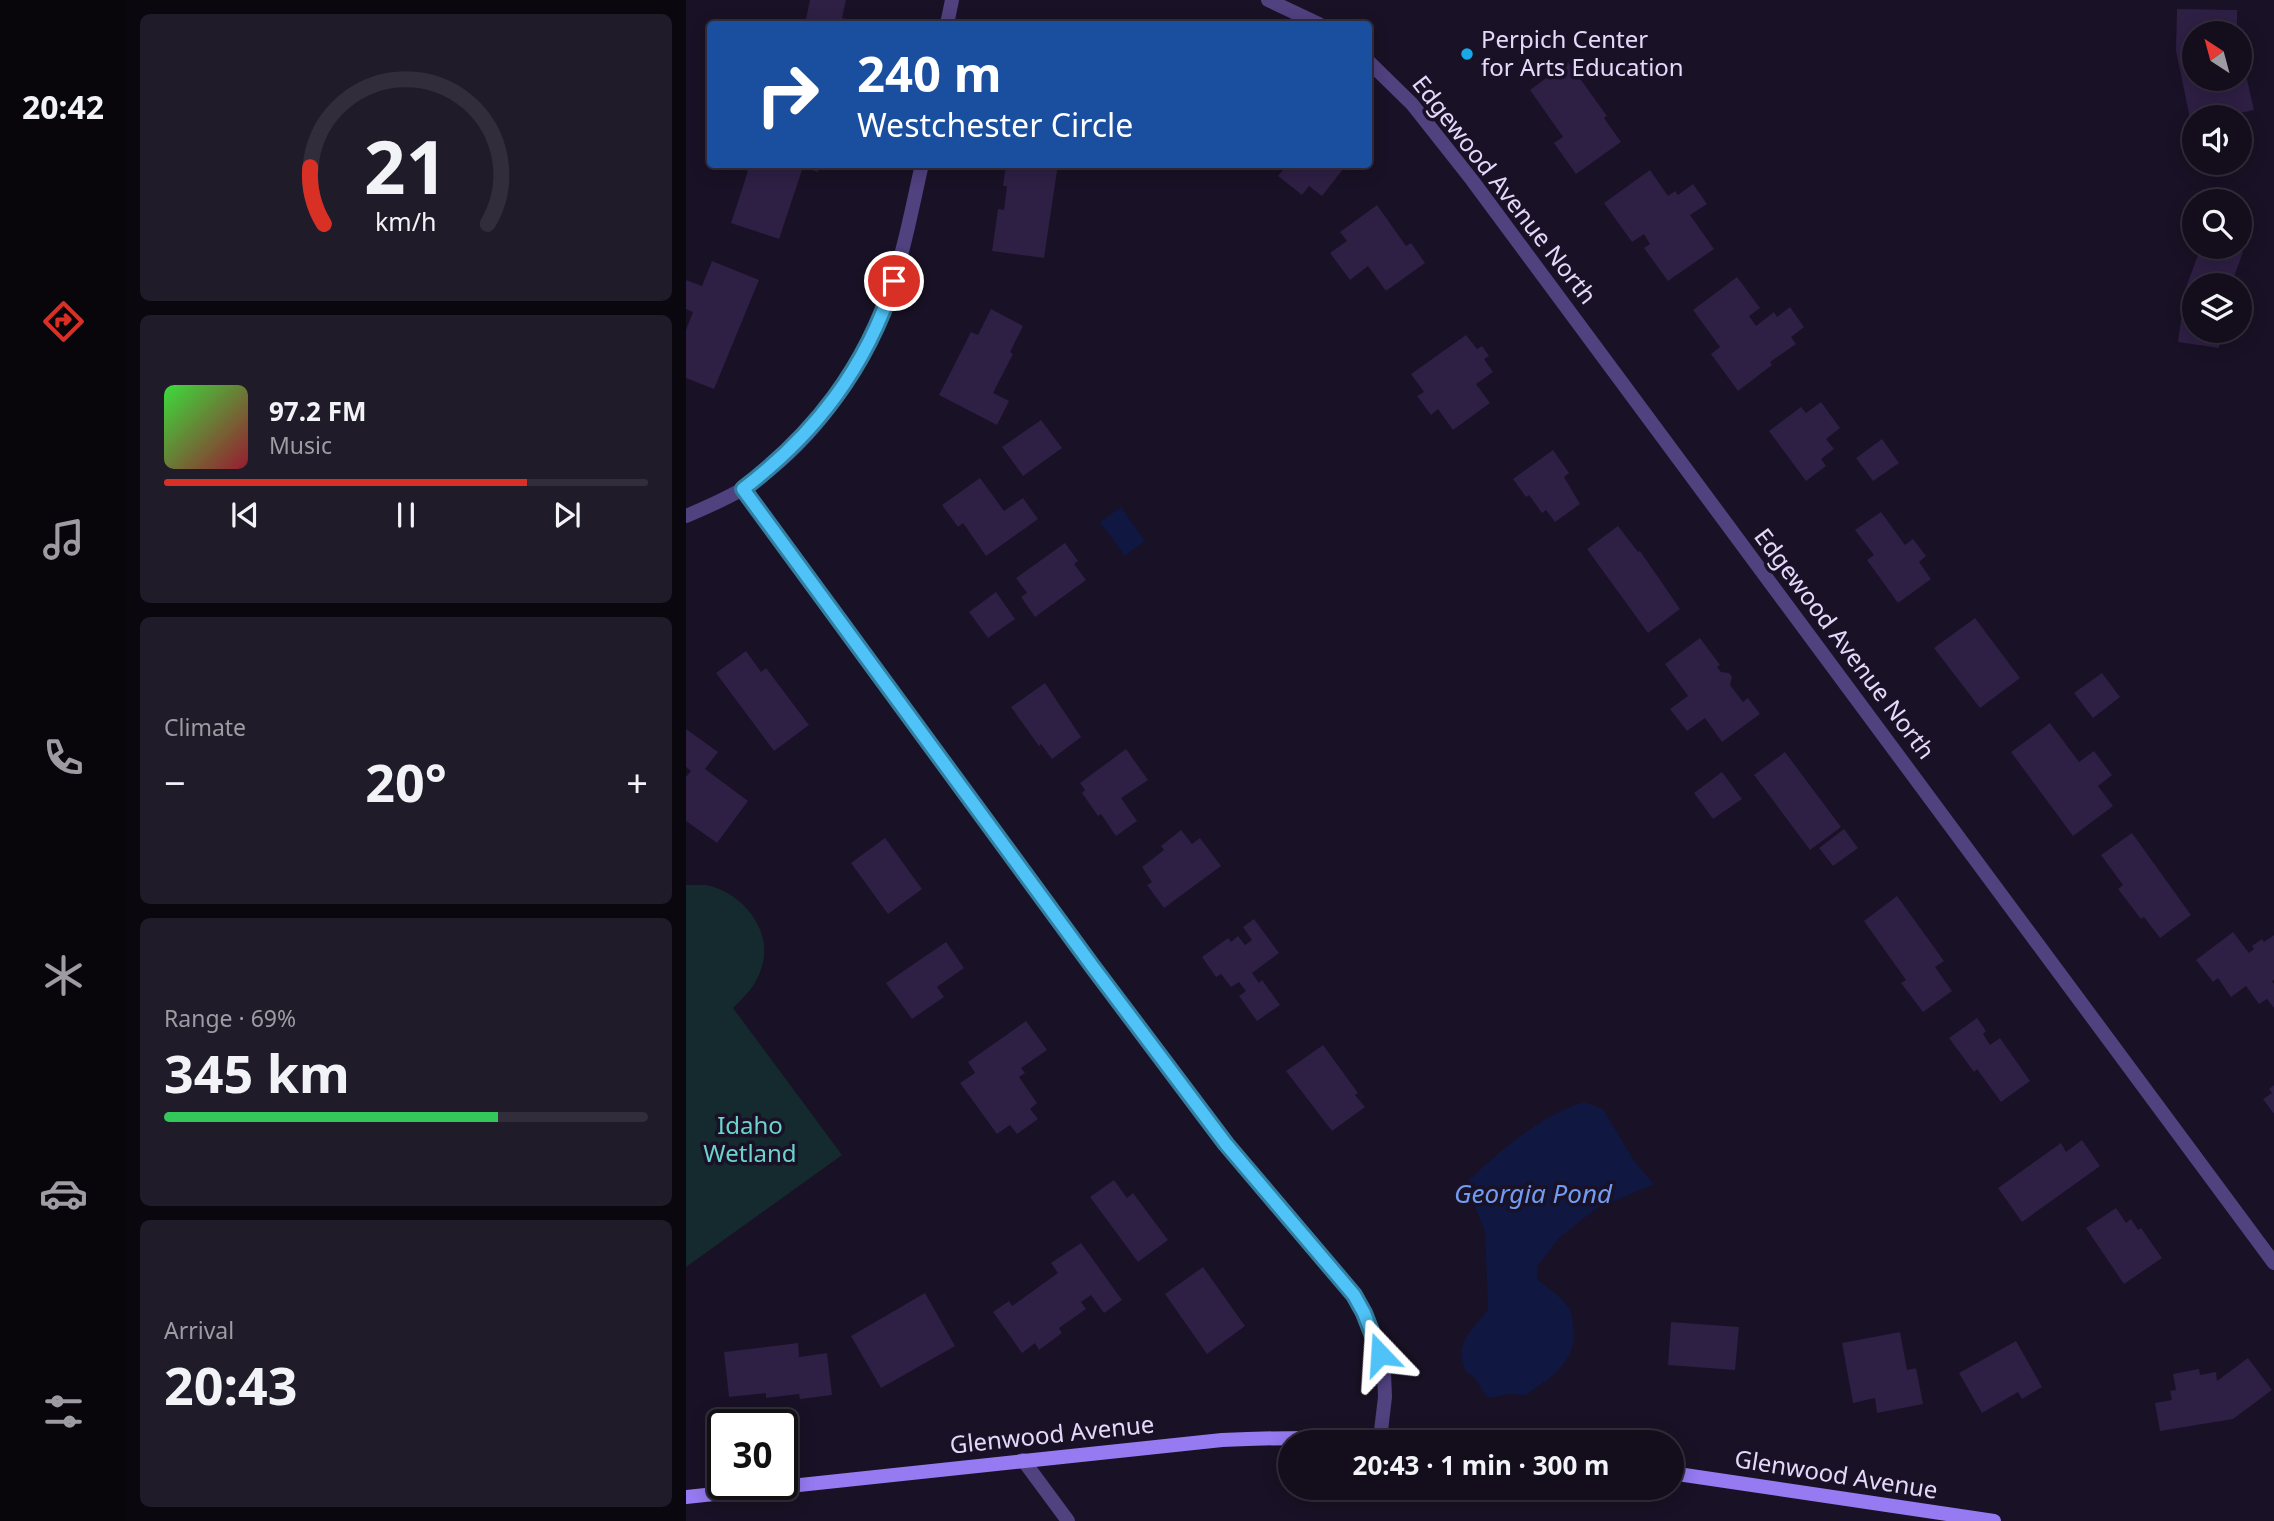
<!DOCTYPE html>
<meta charset="utf-8">
<style>
:root{--surface:#130d1c;--page:#201b29;--text:#f1f3f6;--muted:#9d9ca3;--line:#322d3b;--accent:#d93025}
body{margin:0;font-family:"Noto Sans",sans-serif;background:var(--page);color:var(--text);height:100vh;display:flex;flex-direction:column;font-size:26px;white-space:nowrap}
*{box-sizing:border-box;margin:0}
p{font-size:23px;color:var(--muted)}
.icon{flex:none;width:38px;height:38px;fill:none;stroke:currentColor;stroke-width:2;stroke-linecap:round;stroke-linejoin:round}
.map{position:relative;flex:1;overflow:hidden}
.side{display:flex;flex-direction:column;gap:14px;padding:14px;background:#0a070f;width:560px}
.side>*{flex:none}
.banner{position:absolute;left:21px;top:21px;width:665px;height:147px;border-radius:7px;box-shadow:0 4px 18px #0003,0 0 0 2px var(--line);background:#1a4fa0;color:#fff;overflow:hidden}
.needle{width:46px;rotate:324deg}
.tools{position:absolute;left:1496px;top:21px;display:grid;gap:14px}
.tools a{display:grid;place-items:center;width:70px;height:70px;border-radius:50%;background:var(--surface);box-shadow:0 4px 18px #0003,0 0 0 2px var(--line);font-size:35px}
.speed{position:absolute;left:21px;top:1409px;display:flex;gap:14px;font-size:35px;font-weight:700;text-align:center}
.speed>*{display:grid;place-content:center;width:91px;height:91px;border-radius:50%;background:var(--surface);box-shadow:0 4px 18px #0003,0 0 0 2px var(--line);line-height:1}
.speed .limit{border:4px solid #111;border-radius:10px;background:#fff;color:#111}
.pin{position:absolute;display:grid;place-items:center;width:60px;height:60px;color:#fff;margin:-30px;border:4px solid #fff;border-radius:50%;box-shadow:0 2px 7px #0007}
.me{position:absolute;width:77px;margin:-38px;rotate:340deg;stroke-linejoin:round;filter:drop-shadow(0 0 5px #0008)}
.turn{display:flex;align-items:center;gap:24px;height:147px;padding:0 35px;font-size:32px}
.turn .icon{width:91px;height:91px;stroke-width:2.5}
.turn b{display:block;font-size:49px;line-height:60px}
.big{font-size:52px;font-weight:700;line-height:1.1}
.side .card{flex:1;display:flex;flex-direction:column;justify-content:center;gap:10px;min-width:0;padding:0 24px;border-radius:10px;background:var(--page)}
.side .dial{align-items:center;gap:0}
.dial svg{height:182px;overflow:visible;fill:none;stroke:var(--line);stroke-width:7;stroke-linecap:round;text-anchor:middle}
.dial text{fill:var(--text);stroke:none}
.song{display:flex;align-items:center;gap:21px}
.cover{width:84px;height:84px;border-radius:10px;background:linear-gradient(135deg,hsl(120 70% 55%),hsl(350 70% 35%))}
.played{height:7px;border-radius:4px;background:linear-gradient(90deg,var(--accent) 75%,var(--line) 75%)}
.keys{display:flex;justify-content:space-around;direction:ltr}
.heat{display:flex;justify-content:space-between;align-items:center;font-size:38px;direction:ltr}
.charge{height:10px;border-radius:5px;background:linear-gradient(90deg,#34c759 69%,var(--line) 0)}
.trip{position:absolute;left:592px;top:1430px;width:406px;height:70px;border-radius:35px;background:var(--surface);box-shadow:0 4px 18px #0003,0 0 0 2px var(--line);font-weight:700;line-height:70px;text-align:center}
main{display:flex;flex:1;min-height:0}
.menu{display:flex;flex-direction:column;width:126px;justify-content:space-around;align-items:center;background:#08050b;color:var(--muted)}
.menu .icon{width:49px;height:49px}
.menu .selected{color:var(--accent)}
.menu b{font-size:32px;color:var(--text)}
.map>svg:first-child{display:block}
</style>
<main>
<nav class="menu">
<b>20:42</b>
<svg class="icon selected" aria-label="directions" viewBox="0 0 24 24"><path d="M12 3l9 9-9 9-9-9zM9 14v-3h6M13 9l2 2-2 2"/></svg>
<svg class="icon" aria-label="music" viewBox="0 0 24 24"><path d="M9 18V5l10-2v13"/><circle cx="6" cy="18" r="3"/><circle cx="16" cy="16" r="3"/></svg>
<svg class="icon" aria-label="phone" viewBox="0 0 24 24"><path d="M5 4h4l2 5-3 2q2 4 5 5l2-3 5 2v4C11 20 4 13 5 4z"/></svg>
<svg class="icon" aria-label="climate" viewBox="0 0 24 24"><path d="M12 3v18M4 7l16 10M4 17L20 7"/></svg>
<svg class="icon" aria-label="car" viewBox="0 0 24 24"><path d="M5 17H2v-5l4-1 3-4h7l3 4 3 1v5h-3M9 17h6M6 11h13"/><circle cx="7" cy="17" r="2"/><circle cx="17" cy="17" r="2"/></svg>
<svg class="icon" aria-label="filters" viewBox="0 0 24 24"><path d="M4 7h16M4 17h16"/><circle cx="9" cy="7" r="2"/><circle cx="15" cy="17" r="2"/></svg>
</nav>
<section class="side">
<div class="card dial"><svg viewBox="0 0 100 80">
<path d="M14 69A42 42 0 1 1 86 69"/>
<path d="M14 69A42 42 0 0 1 8 44" stroke="#d93025"/>
<text x="50" y="56" font-size="32" font-weight="700">21</text>
<text x="50" y="72" font-size="11">km/h</text>
</svg></div>
<div class="card">
<div class="song"><i class="cover"></i><div><b>97.2 FM</b><p>Music</p></div></div>
<div class="played"></div>
<div class="keys"><svg class="icon" aria-label="previous" viewBox="0 0 24 24"><path d="M18 5L8 12l10 7zM5 5v14"/></svg><svg class="icon" aria-label="pause" viewBox="0 0 24 24"><path d="M8 5v14M16 5v14"/></svg><svg class="icon" aria-label="next" viewBox="0 0 24 24"><path d="M6 5l10 7-10 7zM19 5v14"/></svg></div>
</div>
<div class="card"><p>Climate</p>
<div class="heat"><a>−</a><b class="big">20°</b><a>+</a></div>
</div>
<div class="card"><p>Range · 69%</p><b class="big">345 km</b><div class="charge"></div></div>
<div class="card"><p>Arrival</p><b class="big">20:43</b></div>
</section>
<div class="map">
<svg width="1588" height="1521" viewBox="0 0 1588 1521">
<rect width="100%" height="100%" fill="#191125"/>
<path fill="#152a2e" d="M20,885C56,892 89,931 75,969C70,986 59,996 47,1008L156,1155L0,1267V885Z"/>
<path fill="#101740" d="M435,507L459,541L439,556L414,522Z
M898,1102L917,1109L949,1162L968,1184L910,1209L873,1238L851,1267V1279C862,1288 875,1296 883,1308C886,1313 886,1318 887,1324C894,1359 866,1378 840,1395L824,1394L803,1398C793,1390 793,1377 780,1372C767,1342 786,1332 802,1309L799,1232L790,1209L778,1192L780,1183C813,1151 854,1116 898,1102Z"/>
<path fill="#2e1f44" d="M124,0H160L156,18L165,20L164,24H119Z
M1491,9L1551,10V33H1508V79H1554L1555,53L1568,110L1545,115V117H1508L1507,133L1490,51Z
M882,62L921,116L918,118L935,142L890,174L868,143L877,137L844,90Z
M56,164H134L132,172L117,167L93,239L45,223L62,171L55,169Z
M320,164H372L358,258L306,251L312,209L318,210L321,186H317Z
M602,164H661L636,196L623,186L616,195L592,176Z
M964,170L982,196L989,191L992,195L1007,184L1021,204L1004,215L1028,249L982,281L958,248L964,244L958,234L946,242L918,203Z
M691,205L720,246L725,243L739,263L700,291L682,266L664,280L644,253L661,241L654,232Z
M1515,247H1542L1557,252L1545,285H1508V331H1535L1533,348L1492,342L1499,290Z
M26,261L73,280L28,389L0,378V330L7,312L0,309V280L16,286Z
M1051,277L1074,308L1063,316L1070,326L1088,312L1091,317L1104,307L1118,327L1105,337L1110,344L1084,362L1086,365L1052,391L1025,354L1034,347L1007,310Z
M305,309L337,326L324,352L327,354L307,393L323,401L311,425L253,395L285,332L292,335Z
M780,335L791,349L796,346L803,356L798,359L807,372L790,384L804,403L767,430L752,409L745,415L731,396L738,392L725,374Z
M1135,402L1154,428L1140,439L1148,449L1135,459L1140,466L1120,481L1083,431L1115,407L1120,413Z
M355,420L376,448L337,476L316,447Z
M1196,439L1213,463L1187,481L1170,458Z
M867,450L883,473L878,477L894,504L869,522L860,510L856,513L843,495L840,497L827,479Z
M294,478L318,511L337,498L352,519L300,556L277,523L272,527L256,505Z
M1195,512L1219,545L1227,539L1240,556L1233,562L1245,579L1212,603L1181,560L1188,555L1169,530Z
M932,526L952,552L954,551L994,609L962,633L901,549Z
M379,543L392,561L388,564L400,580L349,617L335,597L341,593L330,578Z
M310,592L329,619L302,638L283,612Z
M1289,618L1334,678L1294,708L1248,648Z
M1014,638L1034,665L1031,667L1035,672L1043,673L1046,677L1044,685L1057,702L1062,698L1074,714L1036,742L1019,718L1001,731L984,709L1002,696L979,664Z
M60,651L75,672L80,668L123,725L88,751L30,673Z
M1416,673L1434,697L1407,718L1388,693Z
M359,683L395,737L366,759L355,744L353,746L325,707Z
M1364,723L1393,762L1408,751L1426,775L1412,786L1427,806L1387,836L1325,752Z
M0,729L32,752L19,769L62,801L31,843L0,821V777L5,771L0,767Z
M440,749L462,780L435,798L451,821L430,836L415,814L412,816L396,793L399,790L394,783Z
M1099,752L1155,827L1124,850L1068,775Z
M1036,772L1056,799L1027,819L1008,793Z
M1158,829L1172,848L1147,866L1133,848Z
M495,830L506,844L514,838L535,866L478,908L461,885L466,882L456,867L478,850L475,846Z
M1446,833L1505,915L1474,938L1458,917L1455,919L1432,889L1437,885L1415,855Z
M199,838L236,889L202,914L165,863Z
M1211,896L1258,961L1249,967L1266,991L1237,1012L1215,983L1220,980L1178,921Z
M568,919L593,953L566,973L573,983L576,980L594,1005L571,1021L553,996L560,991L553,982L545,987L535,974L530,977L516,957L542,938L545,942L552,936L559,945L566,940L557,927Z
M1547,932L1563,953L1568,949L1566,946L1576,939L1578,942L1588,935V980L1586,981L1588,984V1008L1581,999L1573,1004L1560,986L1545,997L1532,978L1527,982L1510,960Z
M260,942L278,968L251,987L258,997L226,1019L200,983Z
M1291,1018L1300,1031L1297,1034L1304,1045L1314,1038L1344,1081L1315,1102L1291,1069L1288,1072L1263,1038Z
M340,1021L361,1050L335,1068L339,1073L333,1077L351,1103L344,1109L352,1119L331,1134L324,1125L311,1134L274,1083L289,1073L282,1062Z
M637,1045L672,1093L669,1095L679,1107L646,1131L600,1071Z
M1588,1085V1114L1577,1099L1586,1093L1583,1089Z
M1396,1140L1414,1166L1336,1222L1312,1188L1375,1143L1380,1152Z
M428,1180L441,1198L447,1193L482,1240L452,1262L404,1197Z
M1430,1208L1440,1223L1445,1219L1452,1230L1455,1228L1476,1258L1438,1284L1400,1228Z
M395,1243L436,1300L418,1313L405,1295L395,1302L400,1309L373,1328L376,1333L353,1350L349,1343L336,1353L307,1312L323,1301L326,1306L372,1273L365,1263Z
M517,1267L559,1326L521,1354L479,1294Z
M239,1293L269,1346L195,1388L165,1336Z
M985,1322L1053,1327L1049,1370L982,1365Z
M1214,1332L1221,1370L1230,1368L1237,1404L1191,1413L1189,1398L1167,1403L1156,1343Z
M1330,1341L1356,1387L1336,1399L1332,1392L1296,1413L1273,1373Z
M112,1343L113,1357L141,1353L146,1395L114,1399L113,1394L80,1398V1393L43,1397L38,1352Z
M1562,1358L1586,1390L1547,1419L1474,1431L1469,1403L1486,1400L1484,1391L1490,1390L1487,1374L1513,1369L1514,1375L1530,1372L1531,1381Z"/>
<g fill="none" stroke-linecap="round" stroke-linejoin="round">
<path stroke="#50417f" stroke-width="14" d="M582,0L633,24
M261,24L266,0
M682,61L726,104L786,180L1588,1263
M57,489L407,967L557,1166L668,1295L687,1332L698,1373L699,1397L694,1439
M0,516C19,508 40,499 58,488C126,445 178,370 203,294C218,252 226,208 236,164
M337,1460L382,1521"/>
<path stroke="#957af1" stroke-width="14" d="M985,1473L1308,1521
M0,1497L536,1440C603,1437 670,1437 738,1442"/>
</g>
<g fill="none" stroke-linecap="round" stroke-linejoin="round">
<defs>
<path id="route" d="M208,281C180,368 129,434 57,489L407,967L540,1144L668,1295L678,1313L694,1354"/>
</defs>
<use href="#route" stroke="#337fa1" stroke-width="18"/>
<use href="#route" stroke="#4fc3f7" stroke-width="12"/>
</g>
<circle fill="#19a9e8" stroke="#191125" stroke-width="2.5" cx="781" cy="54" r="7"/>
<g text-anchor="middle" stroke-width="7" stroke-linejoin="round" paint-order="stroke">
<g font-size="24" fill="#e4d9fb" stroke="#191125" text-anchor="start">
<text x="795" y="48">Perpich Center<tspan x="795" dy="28">for Arts Education</tspan></text>
</g>
<g font-size="24" fill="#e4d9fb" stroke="#191125">
<text transform="translate(818 190) rotate(52)" y="8">Edgewood Avenue North</text>
<text transform="translate(1158 644) rotate(53)" y="8">Edgewood Avenue North</text>
<text transform="translate(366 1435) rotate(-6)" y="8">Glenwood Avenue</text>
<text transform="translate(1150 1475) rotate(9)" y="8">Glenwood Avenue</text>
</g>
<g font-size="24" fill="#6cd4cf" stroke="#191125">
<text x="64" y="1134">Idaho<tspan x="64" dy="28">Wetland</tspan></text>
</g>
<g font-size="26" font-style="italic" fill="#729cf1" stroke="#191125">
<text x="847" y="1203">Georgia Pond</text>
</g>
</g>
</svg>
<div class="tools">
<a><svg class="needle" viewBox="-14 -14 28 28"><path d="M0-13l5 13h-10z" fill="#e53935"/><path d="M0 13l5-13h-10z" fill="#9d9ca3"/></svg></a>
<a><svg class="icon" aria-label="sound" viewBox="0 0 24 24"><path d="M4 9h4l5-4v14l-5-4H4zM17 9q2 3 0 6"/></svg></a>
<a><svg class="icon" aria-label="search" viewBox="0 0 24 24"><circle cx="10" cy="10" r="6"/><path d="M15 15l6 6"/></svg></a>
<a><svg class="icon" aria-label="layers" viewBox="0 0 24 24"><path d="M12 4l9 5-9 5-9-5zM3 14l9 5 9-5"/></svg></a>
</div>
<div class="speed"><div class="limit">30</div></div>
<div class="pin" style="left:208px;top:281px;background:#d93025"><svg class="icon" aria-label="arrive" viewBox="0 0 24 24"><path d="M6 21V4h12l-3 4 3 4H6"/></svg></div>
<svg class="me" style="left:694px;top:1354px" viewBox="-20 -20 40 40"><path d="M0-17L14 15 0 8-14 15z" fill="#4fc3f7" stroke="#fff" stroke-width="4"/></svg>
<div class="trip">20:43 · 1 min · 300 m</div>
<div class="banner">
<div class="turn"><svg class="icon" aria-label="right" viewBox="0 0 24 24"><path d="M7 20v-9h11M14 6l5 5-5 5"/></svg><div><b>240 m</b>Westchester Circle</div></div>
</div>
</div>
</main>
